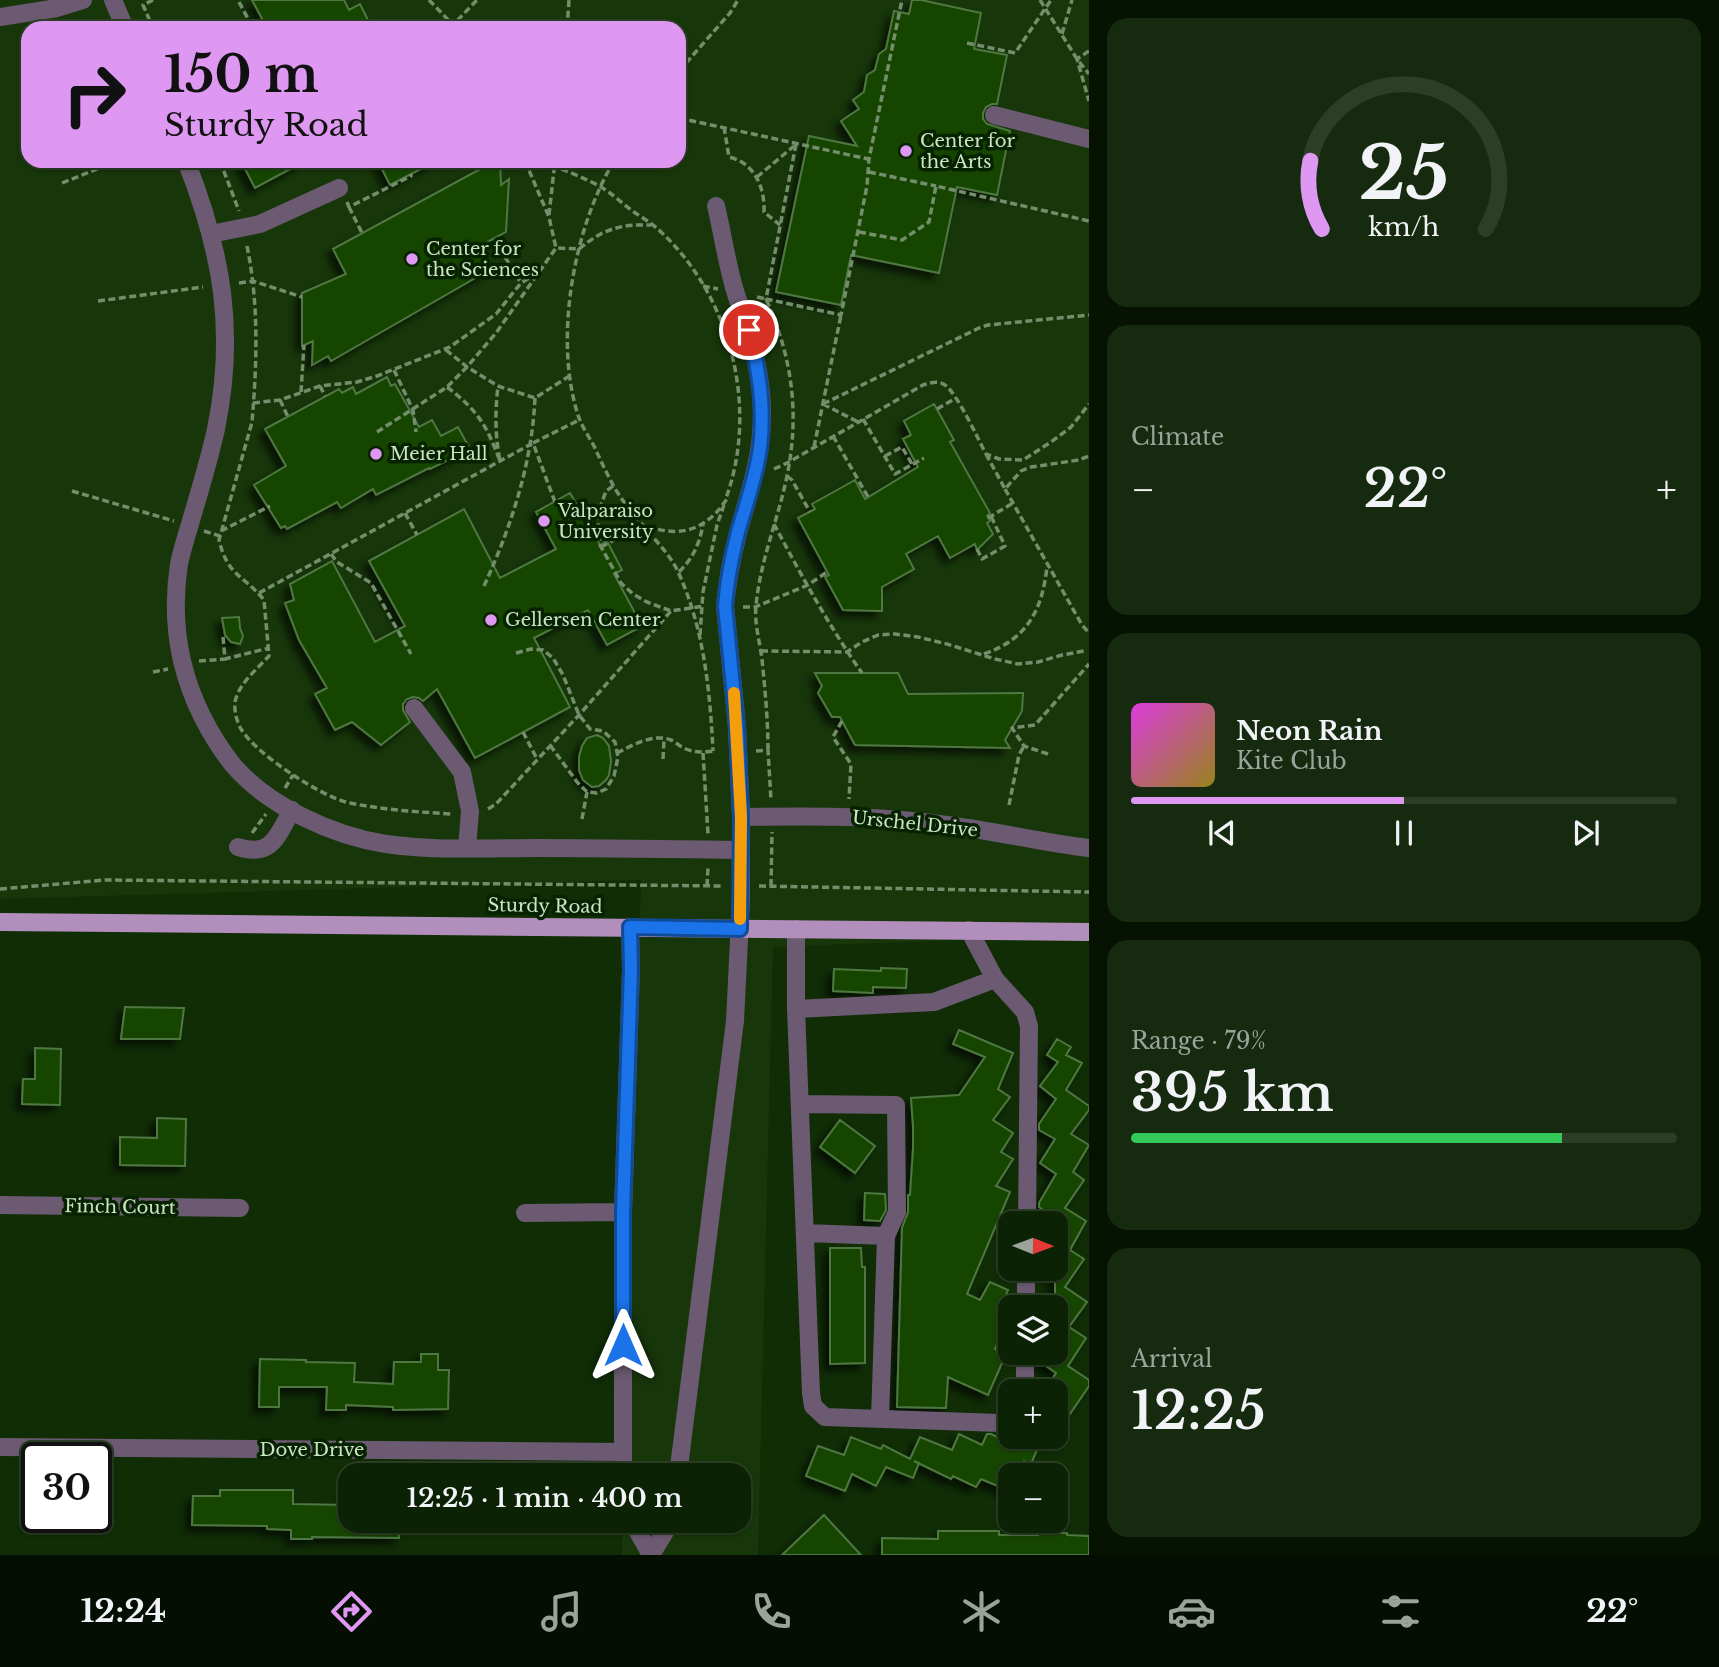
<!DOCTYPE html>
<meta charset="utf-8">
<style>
:root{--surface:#0c2204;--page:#152a0e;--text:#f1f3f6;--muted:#9aa49a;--line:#2c3f26;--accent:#de98f2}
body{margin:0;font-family:"Libre Baskerville",serif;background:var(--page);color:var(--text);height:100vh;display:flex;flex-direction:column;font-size:26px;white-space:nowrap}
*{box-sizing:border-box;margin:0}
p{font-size:23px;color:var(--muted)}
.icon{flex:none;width:38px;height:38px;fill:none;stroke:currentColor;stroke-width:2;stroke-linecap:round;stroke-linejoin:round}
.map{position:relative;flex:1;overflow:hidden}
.panel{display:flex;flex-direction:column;gap:18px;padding:18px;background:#071302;width:630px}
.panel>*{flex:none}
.banner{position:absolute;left:21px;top:21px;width:665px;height:147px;border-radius:21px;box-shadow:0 2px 5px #0004,0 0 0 2px var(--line);background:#de98f2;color:#111;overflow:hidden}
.needle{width:46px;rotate:91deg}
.tools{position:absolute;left:998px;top:1211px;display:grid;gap:14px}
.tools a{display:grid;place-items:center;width:70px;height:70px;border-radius:14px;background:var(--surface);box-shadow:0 2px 5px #0004,0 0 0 2px var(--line);font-size:35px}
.speed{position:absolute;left:21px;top:1442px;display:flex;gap:14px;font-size:35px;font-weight:700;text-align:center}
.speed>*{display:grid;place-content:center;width:91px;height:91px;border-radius:50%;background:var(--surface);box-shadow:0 2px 5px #0004,0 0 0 2px var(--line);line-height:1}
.speed .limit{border:4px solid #111;border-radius:10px;background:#fff;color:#111}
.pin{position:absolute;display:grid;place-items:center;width:60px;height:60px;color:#fff;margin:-30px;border:4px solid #fff;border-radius:50%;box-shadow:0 2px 7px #0007}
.me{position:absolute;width:77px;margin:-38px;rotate:0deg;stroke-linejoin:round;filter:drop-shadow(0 0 5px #0008)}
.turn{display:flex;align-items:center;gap:24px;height:147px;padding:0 28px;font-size:32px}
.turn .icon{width:91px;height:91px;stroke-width:2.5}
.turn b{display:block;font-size:49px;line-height:60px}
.big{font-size:52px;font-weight:600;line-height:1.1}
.panel .card{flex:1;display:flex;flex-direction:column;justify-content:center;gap:10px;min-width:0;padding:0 24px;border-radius:21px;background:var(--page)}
.panel .dial{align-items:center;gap:0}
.dial svg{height:182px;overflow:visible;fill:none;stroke:var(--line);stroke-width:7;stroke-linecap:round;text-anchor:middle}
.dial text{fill:var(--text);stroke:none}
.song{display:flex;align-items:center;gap:21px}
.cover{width:84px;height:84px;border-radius:10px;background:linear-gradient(135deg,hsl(300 70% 55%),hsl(50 70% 35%))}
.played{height:7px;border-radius:4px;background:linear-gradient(90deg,var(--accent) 50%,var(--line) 50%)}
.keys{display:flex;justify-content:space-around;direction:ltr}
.heat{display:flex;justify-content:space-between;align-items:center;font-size:38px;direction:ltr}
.charge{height:10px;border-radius:5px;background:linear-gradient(90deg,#34c759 79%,var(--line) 0)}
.trip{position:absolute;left:338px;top:1463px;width:413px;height:70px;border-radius:21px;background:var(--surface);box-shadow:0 2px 5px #0004,0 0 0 2px var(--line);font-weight:600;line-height:70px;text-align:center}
.dock{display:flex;height:112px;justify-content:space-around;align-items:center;background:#050e02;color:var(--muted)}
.dock .icon{width:49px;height:49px}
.dock .selected{color:var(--accent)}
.dock b{font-size:32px;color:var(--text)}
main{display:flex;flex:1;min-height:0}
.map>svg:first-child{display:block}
</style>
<main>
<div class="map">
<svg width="1089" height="1555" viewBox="0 0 1089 1555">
<defs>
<filter id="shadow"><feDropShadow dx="-6" dy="6" stdDeviation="3.5" flood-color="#0009"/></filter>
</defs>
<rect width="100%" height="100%" fill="#102d06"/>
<path fill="#17360a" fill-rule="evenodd" d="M0,0H1089V935L773,947L758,1555H622V1521H738V1475H623L641,880L0,899ZM28,28H679V161H28Z"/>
<path fill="#144400" stroke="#4f7742" stroke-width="2" filter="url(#shadow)" d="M252,0H344L349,10L360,4L372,28H267Z
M912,0H921L981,13L974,49L1007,55L997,104H992L986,107L983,113V119L987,124L1010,131L997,195L957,187L939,273L851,255L841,305L776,292L809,136L857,146L841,121L859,109L853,100L864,92L867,75L875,70L879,54L886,49L894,11L909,14Z
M241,161H305L255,188Z
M378,161H436L390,185Z
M495,161H500L501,185L509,179L506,232L478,247L491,269L331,361L328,356L312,365L313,341L302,346V293L346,274L333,249Z
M387,377L391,386L395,384L419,427L432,420L441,436L458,427L470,449L430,469L429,468L376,495L373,489L341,508L337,502L287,529L285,526L281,528L254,485L286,466L265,429L339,389L342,393L353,387L356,394Z
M934,404L954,440L950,442L990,513L987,516L990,521L987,523L993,534L977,550L975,544L950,558L938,536L906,554L914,569L882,587V611L843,610L825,577L829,575L798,518L815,509L812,504L855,480L865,499L918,467L903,439L911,435L904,421Z
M570,493L600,545L607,541L622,570L614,574L642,626L607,645L588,610L534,638L570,707L475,758L437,689L423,701L419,698L413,697L407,699L403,704V710L410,722L381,745L352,722L335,730L315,694L327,688L299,640L285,603L294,600L290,584L332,561L375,642L405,626L369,561L464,509L500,578L556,549L536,512Z
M239,617L240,628L243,636L240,644L231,642L225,635L222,618Z
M815,673H898L908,694L1023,693L1022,711L1005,740L1010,748L855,745L840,717H832L818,693L822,686Z
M597,735L603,738L609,746L611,761L609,775L606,780L599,786L592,787L583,780L579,770V757L582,746L587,738Z
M881,968L907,969L906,988L873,987V993L833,991L834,969L881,971Z
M125,1007L184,1008L180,1039H121Z
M959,1030L1013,1053L998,1089L1010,1097L993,1120L1013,1133L1001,1152L1013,1159L996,1186L1010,1192L967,1294L980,1300L990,1282L1008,1290L997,1317L1006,1321L995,1349L1006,1354L988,1395L948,1377L946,1408L897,1407L902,1228L908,1212V1195H910L913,1149V1126L911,1098L959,1095L985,1057L953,1044Z
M1057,1039L1071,1047L1066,1055L1082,1063L1066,1090L1089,1106V1110L1071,1134L1089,1145L1073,1172L1084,1180L1065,1208L1086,1221L1070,1250L1084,1259L1065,1287L1087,1302L1069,1327L1086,1338L1068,1366L1089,1380V1386L1068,1417L1055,1409V1391H1044L1056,1373L1036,1359V1353H1055V1218L1039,1207V1203L1056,1174L1040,1163L1055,1139L1039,1130V1124L1056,1099L1040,1086L1058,1062L1047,1055Z
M35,1048L61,1049L60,1105L22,1104L23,1079H35Z
M157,1118L186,1119L185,1166L120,1165V1137L157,1138Z
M840,1120L875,1146L855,1173L820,1147Z
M865,1193L885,1194L886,1210L880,1221L864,1220Z
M830,1248H861L862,1267H865V1363L830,1364Z
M421,1354H438V1370H449L448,1409L393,1410V1407L346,1405V1410H326L327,1387H279V1407H259L260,1359L306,1360V1362L355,1363L354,1382L393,1384L394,1362H421Z
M959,1434L982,1445L987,1434H991L1015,1446L1019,1437L1039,1445L1031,1464L1024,1461L1018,1475H1010V1491L981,1479L976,1487L953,1476L951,1479L914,1461L919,1463L913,1478L886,1467L876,1486L852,1474L845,1491L806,1476L818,1446L844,1455L851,1437L881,1449L883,1445L910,1459L920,1437L952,1450Z
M220,1490H293V1504L350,1505V1521H399V1538L312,1537V1539H291V1530L267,1529V1526L192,1525L193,1496H220Z
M824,1515L861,1555H782Z
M938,1531H999V1535H1038V1533H1067V1535L1089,1536V1555H882V1538L938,1539Z"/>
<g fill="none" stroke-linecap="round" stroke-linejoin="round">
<path stroke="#748e6c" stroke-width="3.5" stroke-dasharray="7 3.5" stroke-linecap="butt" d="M153,0L143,5L153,28
M429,0L456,28
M1040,0L1077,59L1089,74
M239,2L253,28
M262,28L265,24
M450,28L477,0
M567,28L569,0
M1062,34L1072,0
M967,43L1015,53L1051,0
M1089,51L1077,59L1089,101
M679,71L730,13L738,0
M679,118L868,159
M724,127L729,157C755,163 765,188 764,212L780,225
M796,144L766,299L841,315L867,186L869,159L902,0
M220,161L239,211
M525,161L549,217L556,248
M542,161C561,169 583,177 601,187C611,193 621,202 631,210C641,217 652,223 661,232C731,297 759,408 726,498
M614,161C573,229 553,342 579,418C583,428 589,437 594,446C600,459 606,472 613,485C620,498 631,511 641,523C654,540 670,553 679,574C704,629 710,691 713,751
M869,172L936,186
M757,177L794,146
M62,183L117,161
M347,202L349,207L411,176V174
M349,207L362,233
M549,215L555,161
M859,232L902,240L929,222L936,186L1089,221
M494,239L521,283
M247,246C259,304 257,363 252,422L219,540C228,577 243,574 264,600L269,656C258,668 241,682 236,698C233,707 236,720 241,729C256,754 321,797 350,803C384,810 418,812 452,814
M239,283L253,281L302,297
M703,286L718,289
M757,297L766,299C792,357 800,413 787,476C778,520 760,561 756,606C754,622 760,643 762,659C765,690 768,720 768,750
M98,301L203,287
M446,350L467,367L498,386L535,398L571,375
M394,370L413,410L416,432
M320,386L325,396
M447,387C478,411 486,424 500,461C495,435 495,412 498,386
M301,392L304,345
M280,400L288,417
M253,403L280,400L320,386L357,382L377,376L450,347L496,314L521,283L539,272
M823,404L979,328L988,325L1089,315
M823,404L858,422
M937,409L956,398
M863,419L895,474L924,458
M377,432L447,387L467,367L496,333L556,248L579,249C603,229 620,224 651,225
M833,436L868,497
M814,447L841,315
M986,454L1005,489L1021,471L1031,467L1079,460L1089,456
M885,456L902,447L912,464
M774,469L789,462L923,385C930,383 938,380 945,385C957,393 978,439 986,454L999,459L1023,460L1051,442L1071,427L1089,404
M787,476L792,480L810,512
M613,486L606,491L600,508L598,530L600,545L621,583L633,594L647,602L671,611L704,606
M1005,489L1082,625L1089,633
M72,491L174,521
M555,502L533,443L579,420
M405,513L417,535
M988,518L1013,503
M774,524C801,575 829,626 862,673
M204,531L220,536
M221,531L270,506
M601,547L642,525C670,534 692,536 715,514C720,509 724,502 729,497
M977,549L982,559L1005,546L991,516
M331,554L337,562L371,583L411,654
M679,572C693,558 699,545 703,525
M484,586C511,527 532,464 535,398
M259,593L533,443
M743,607H755L808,585L827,572
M700,635L703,592L717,525L724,505
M223,637L225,659L269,648
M761,651L847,652L862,642L878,635L895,634L918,637L947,644L995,659L1018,664L1038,662L1062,655L1084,651
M516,653L531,649L543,650L553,658L563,675L579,715L590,729L603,731L615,742L618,757L614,776L606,789L597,793L587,792L577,782L550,745
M984,654C1027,639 1042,611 1047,567
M199,661L225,659
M153,672L168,669
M842,721L833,737L851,764L849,799
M523,732L537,759
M756,751L768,750L771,800
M617,753C633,745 653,733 671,740C676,742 680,747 686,749C695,753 704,752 714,751
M703,753L708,834
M1048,754L1024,746L1012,728L1035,725L1089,664
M663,759L664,739
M285,788L293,775
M1009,805L1019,755L1024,746
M488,809L496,804L579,715L671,611
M582,819L587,792
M252,833L266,814
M707,886L708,867
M759,886L1089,892
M771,886L772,832
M0,889L105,880L723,886"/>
<path stroke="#6b5a71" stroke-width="18" d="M113,0L125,28
M0,17L57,8L83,0
M994,115L1089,139
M186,161C222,252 236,331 216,429C209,461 199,493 190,524C186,537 182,550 179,564C171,616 178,668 202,716C211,734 221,750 233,765C268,806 333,836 386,844C434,851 488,848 537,848C605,848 673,849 741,850
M211,234L260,224L339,188
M414,708L462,772L470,811L467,848
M741,817C814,816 888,815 961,827C1004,833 1046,843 1089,848
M238,847C272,858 277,836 292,810
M796,929V1009L811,1393L813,1406L825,1417L1000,1423L1010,1418
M969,930L995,979L1025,1012L1029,1026L1027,1223
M796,1009L934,1002L995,979
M800,1104L896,1105L897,1212L886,1236L880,1419
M0,1205L240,1208
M525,1213L623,1212
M805,1233L886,1236
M1026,1307V1269
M1025,1391V1353
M0,1447L623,1452
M623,1475V1212L631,969L630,927
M678,1475L735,1021L741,899V817L737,727L725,606C727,582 732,557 738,533C747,500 758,469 761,435C766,383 752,342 736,294C727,266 723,235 716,206
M632,1521L651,1555
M651,1555L666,1530L669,1521"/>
<path stroke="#b28ebc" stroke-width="18" d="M0,922L1089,932"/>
</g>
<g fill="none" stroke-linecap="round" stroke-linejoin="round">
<defs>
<path id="route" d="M623,1345V1212L631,969L630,927L740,929L741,817L737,727L725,606C727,581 732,556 738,532C746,504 756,477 760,448C765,408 759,370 749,330"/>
</defs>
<use href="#route" stroke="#114b97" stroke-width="18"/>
<use href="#route" stroke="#1a73e8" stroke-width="12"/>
<path stroke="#f59e0b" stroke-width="12" d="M734,693L741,817L740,919"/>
</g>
<g fill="#de98f2" stroke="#062300" stroke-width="2.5">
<circle cx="906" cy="151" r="7"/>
<circle cx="412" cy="259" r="7"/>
<circle cx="376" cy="454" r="7"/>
<circle cx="544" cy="521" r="7"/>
<circle cx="491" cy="620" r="7"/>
</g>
<g text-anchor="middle" stroke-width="7" stroke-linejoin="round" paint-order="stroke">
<g font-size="18" fill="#cce2c5" stroke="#062300" text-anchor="start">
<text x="920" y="147">Center for<tspan x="920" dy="21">the Arts</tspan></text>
<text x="426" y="255">Center for<tspan x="426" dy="21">the Sciences</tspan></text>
<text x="390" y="460">Meier Hall</text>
<text x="558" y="517">Valparaiso<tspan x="558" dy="21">University</tspan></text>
<text x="505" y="626">Gellersen Center</text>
</g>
<g font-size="18" fill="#cce2c5" stroke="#062300">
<text transform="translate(915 824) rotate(6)" y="6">Urschel Drive</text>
<text transform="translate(545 906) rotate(1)" y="6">Sturdy Road</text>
<text transform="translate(120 1207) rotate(1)" y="6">Finch Court</text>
<text x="312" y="1456">Dove Drive</text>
</g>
</g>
</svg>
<div class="tools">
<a><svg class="needle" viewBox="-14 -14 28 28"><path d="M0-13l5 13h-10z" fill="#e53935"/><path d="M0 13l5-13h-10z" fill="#9aa49a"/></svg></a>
<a><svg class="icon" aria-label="layers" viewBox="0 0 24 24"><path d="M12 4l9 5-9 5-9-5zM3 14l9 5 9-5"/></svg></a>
<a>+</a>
<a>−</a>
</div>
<div class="speed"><div class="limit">30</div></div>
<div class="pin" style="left:749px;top:330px;background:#d93025"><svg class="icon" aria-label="arrive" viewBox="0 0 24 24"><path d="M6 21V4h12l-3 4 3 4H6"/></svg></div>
<svg class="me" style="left:623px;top:1345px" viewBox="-20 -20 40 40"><path d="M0-17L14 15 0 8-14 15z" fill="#1a73e8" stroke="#fff" stroke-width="4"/></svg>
<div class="trip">12:25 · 1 min · 400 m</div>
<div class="banner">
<div class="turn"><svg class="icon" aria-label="right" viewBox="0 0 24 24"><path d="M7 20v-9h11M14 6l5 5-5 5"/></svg><div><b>150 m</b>Sturdy Road</div></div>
</div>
</div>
<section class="panel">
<div class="card dial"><svg viewBox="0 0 100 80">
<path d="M14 69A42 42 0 1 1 86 69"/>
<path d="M14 69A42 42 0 0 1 9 39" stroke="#de98f2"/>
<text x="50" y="56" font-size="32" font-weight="700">25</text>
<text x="50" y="72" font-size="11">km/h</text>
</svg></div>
<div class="card"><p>Climate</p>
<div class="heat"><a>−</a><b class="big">22°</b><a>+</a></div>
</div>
<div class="card">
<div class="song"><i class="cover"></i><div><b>Neon Rain</b><p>Kite Club</p></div></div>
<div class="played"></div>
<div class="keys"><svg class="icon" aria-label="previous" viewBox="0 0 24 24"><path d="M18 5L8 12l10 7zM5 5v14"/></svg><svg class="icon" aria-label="pause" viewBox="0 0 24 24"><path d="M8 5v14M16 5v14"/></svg><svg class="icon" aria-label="next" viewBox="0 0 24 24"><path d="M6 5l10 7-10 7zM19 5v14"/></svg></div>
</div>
<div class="card"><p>Range · 79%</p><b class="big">395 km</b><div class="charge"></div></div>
<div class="card"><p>Arrival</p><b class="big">12:25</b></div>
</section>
</main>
<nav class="dock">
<b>12:24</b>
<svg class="icon selected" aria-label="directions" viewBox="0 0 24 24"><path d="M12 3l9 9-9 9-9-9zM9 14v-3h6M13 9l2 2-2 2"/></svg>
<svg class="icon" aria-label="music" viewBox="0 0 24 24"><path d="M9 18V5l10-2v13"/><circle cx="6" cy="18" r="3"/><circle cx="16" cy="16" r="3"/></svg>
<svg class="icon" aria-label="phone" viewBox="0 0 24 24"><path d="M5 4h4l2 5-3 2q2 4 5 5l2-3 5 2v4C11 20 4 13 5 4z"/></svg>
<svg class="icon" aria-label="climate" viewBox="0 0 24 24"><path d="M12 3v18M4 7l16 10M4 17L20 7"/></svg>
<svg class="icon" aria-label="car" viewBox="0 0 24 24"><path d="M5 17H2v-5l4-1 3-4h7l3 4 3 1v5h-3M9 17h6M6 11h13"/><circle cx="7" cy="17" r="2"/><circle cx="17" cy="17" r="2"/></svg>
<svg class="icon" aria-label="filters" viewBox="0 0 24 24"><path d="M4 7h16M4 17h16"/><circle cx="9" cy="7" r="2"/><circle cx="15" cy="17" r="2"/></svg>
<b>22°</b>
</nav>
